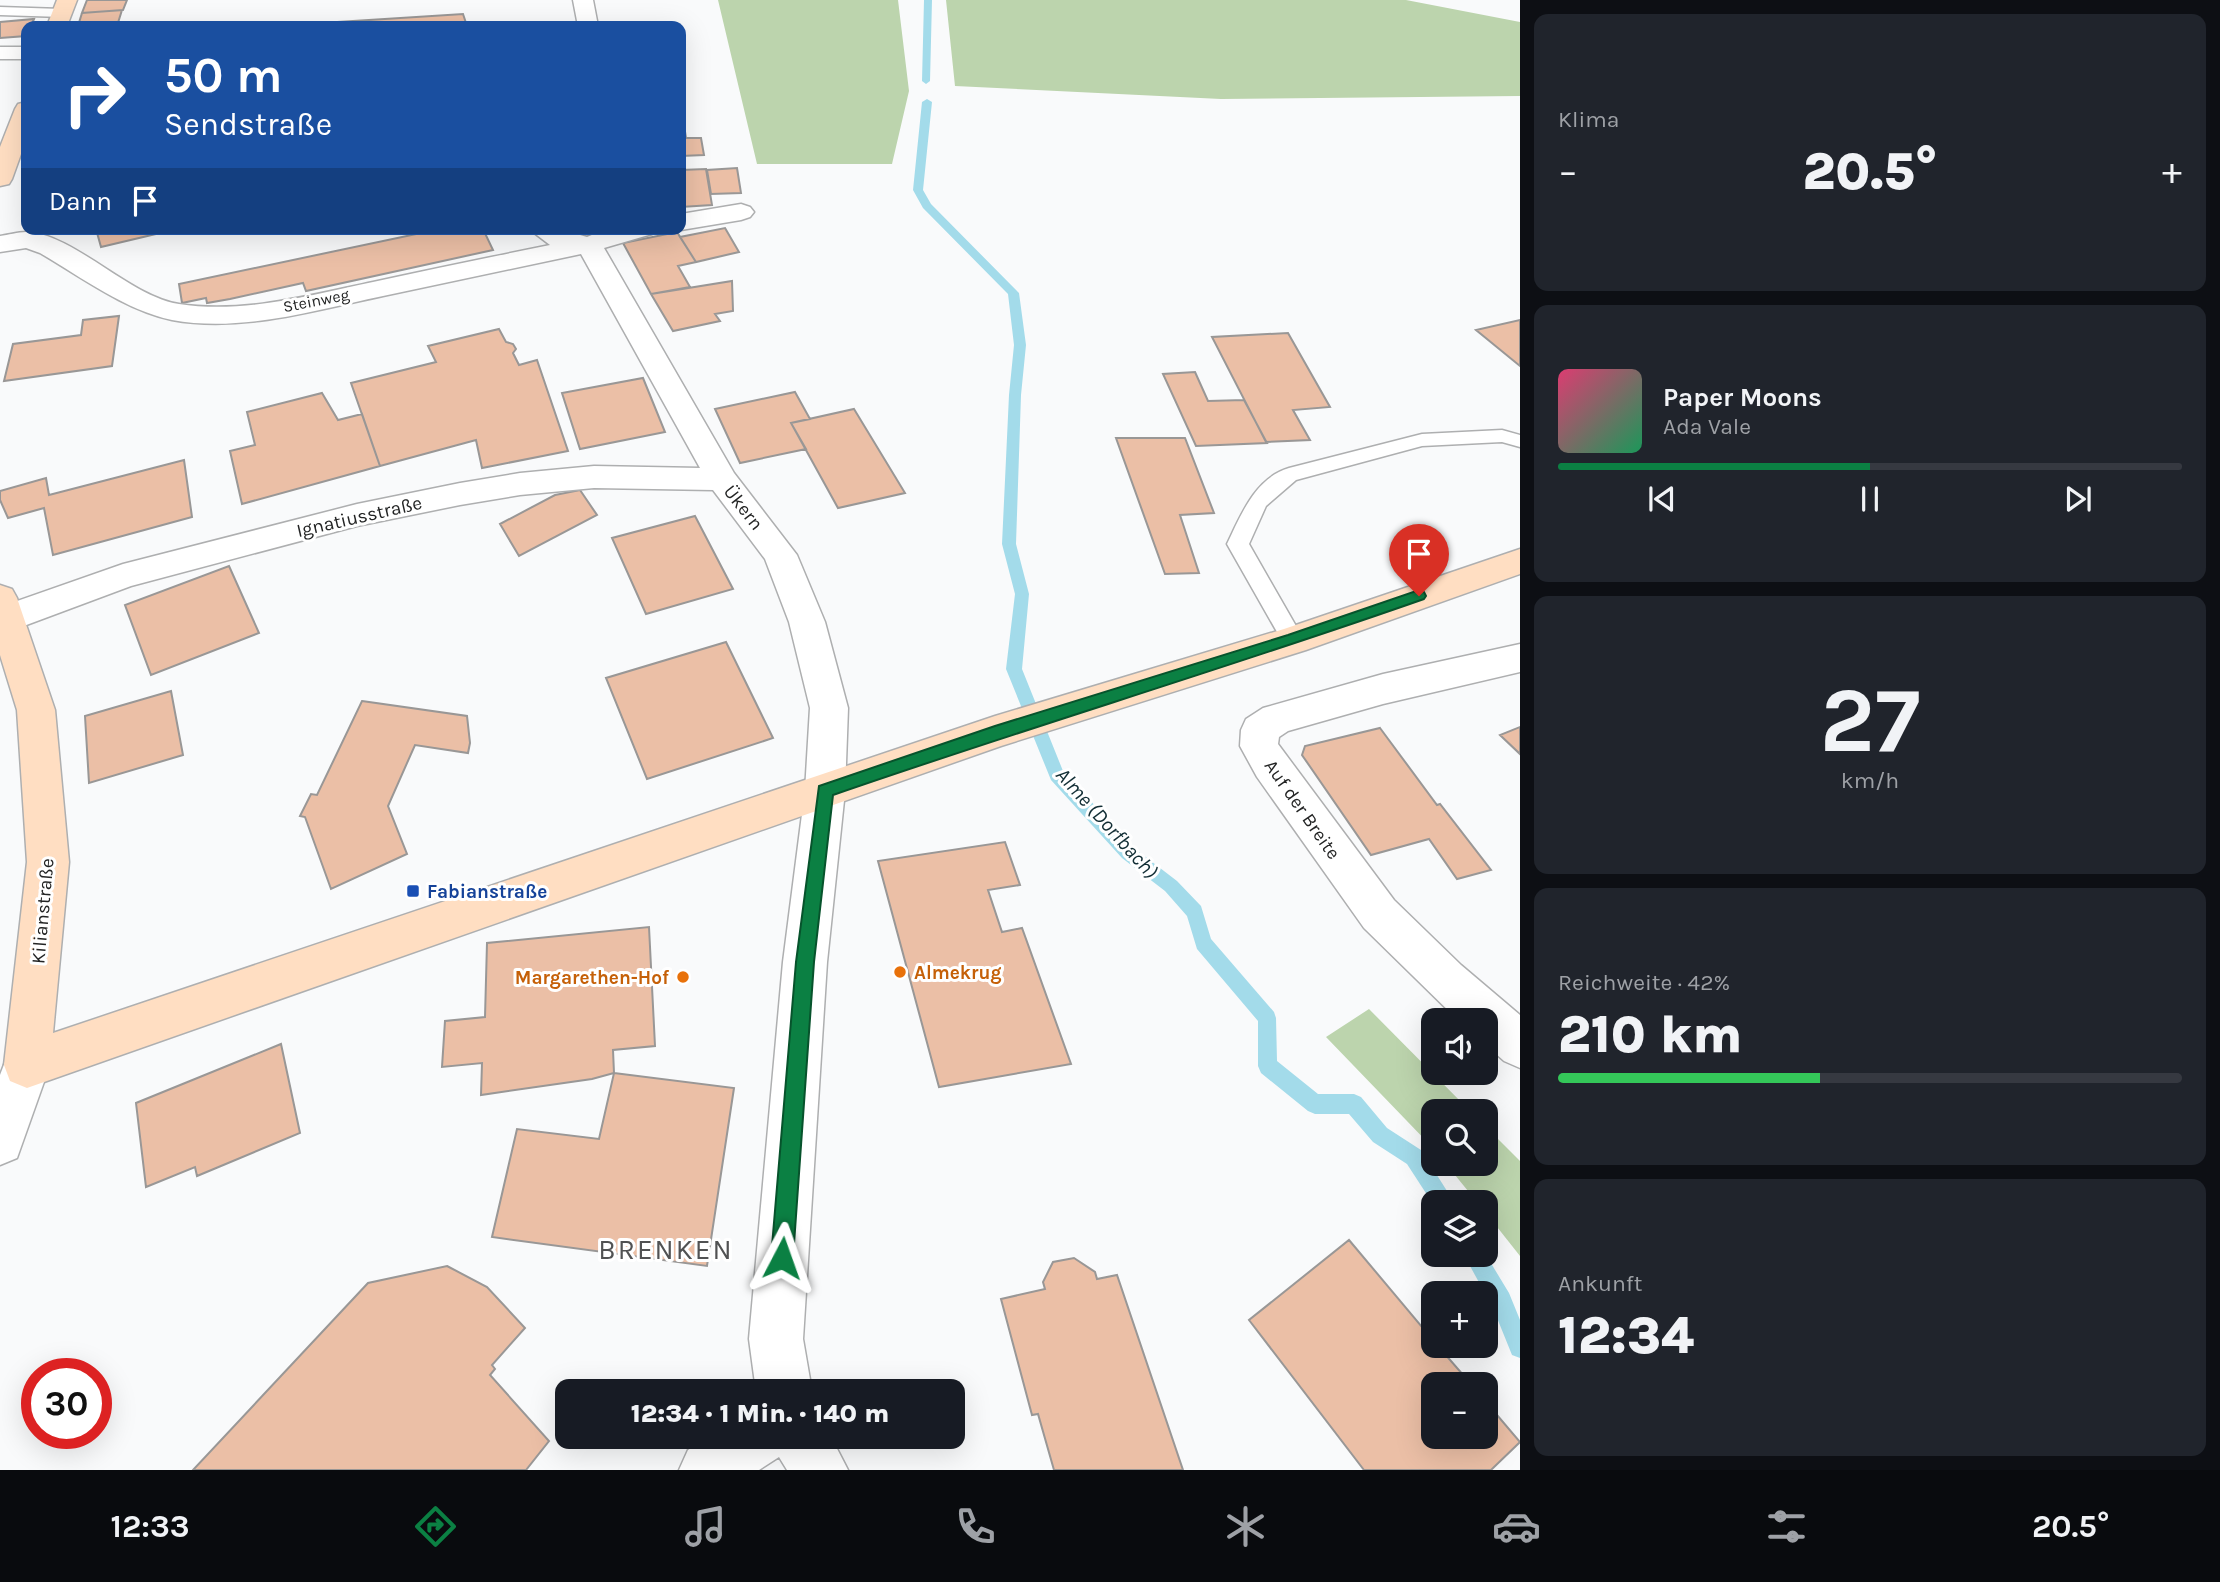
<!DOCTYPE html>
<html lang="de">
<meta charset="utf-8">
<style>
:root{--surface:#171b24;--page:#20242c;--text:#f1f3f6;--muted:#9ea1a6;--line:#363941;--accent:#0b8043}
body{margin:0;font-family:Karla,sans-serif;background:var(--page);color:var(--text);height:100vh;display:flex;flex-direction:column;font-size:26px;white-space:nowrap}
*{box-sizing:border-box;margin:0}
p{font-size:23px;color:var(--muted)}
.icon{flex:none;width:38px;height:38px;fill:none;stroke:currentColor;stroke-width:2;stroke-linecap:round;stroke-linejoin:round}
.map{position:relative;flex:1;overflow:hidden}
.details{display:flex;flex-direction:column;gap:14px;padding:14px;background:#0d0f14;width:700px}
.details>*{flex:none}
.guide{position:absolute;left:21px;top:21px;width:665px;height:214px;border-radius:14px;box-shadow:0 7px 28px #0002;background:#1a4fa0;color:#fff;overflow:hidden}
.controls{position:absolute;left:1421px;top:1008px;display:grid;gap:14px}
.controls a{display:grid;place-items:center;width:77px;height:77px;border-radius:14px;background:var(--surface);box-shadow:0 7px 28px #0002;font-size:35px}
.speed{position:absolute;left:21px;top:1358px;display:flex;gap:14px;font-size:35px;font-weight:700;text-align:center}
.speed>*{display:grid;place-content:center;width:91px;height:91px;border-radius:50%;background:var(--surface);box-shadow:0 7px 28px #0002;line-height:1}
.speed .limit{border:10px solid #d22;background:#fff;color:#111}
.pin{position:absolute;display:grid;place-items:center;width:60px;height:60px;color:#fff;margin:-72px -30px;border-radius:50% 50% 50% 0;rotate:-45deg;box-shadow:0 0 7px #0007}
.pin .icon{rotate:45deg}
.me{position:absolute;width:77px;margin:-38px;rotate:4deg;stroke-linejoin:round;filter:drop-shadow(0 0 5px #0008)}
.turn{display:flex;align-items:center;gap:24px;height:147px;padding:0 28px;font-size:32px}
.turn .icon{width:91px;height:91px;stroke-width:2.5}
.turn b{display:block;font-size:49px;line-height:60px}
.then{display:flex;align-items:center;height:66px;padding:0 28px;background:#0003;gap:14px;font-size:26px}
.big{font-size:52px;font-weight:800;line-height:1.1}
.details .tile{flex:1;display:flex;flex-direction:column;justify-content:center;gap:10px;min-width:0;padding:0 24px;border-radius:14px;background:var(--page)}
.details .dial{align-items:center;gap:0}
.dial b{font-size:91px;line-height:1}
.song{display:flex;align-items:center;gap:21px}
.cover{width:84px;height:84px;border-radius:10px;background:linear-gradient(135deg,hsl(340 70% 55%),hsl(150 70% 35%))}
.played{height:7px;border-radius:4px;background:linear-gradient(90deg,var(--accent) 50%,var(--line) 50%)}
.keys{display:flex;justify-content:space-around;direction:ltr}
.heat{display:flex;justify-content:space-between;align-items:center;font-size:38px;direction:ltr}
.charge{height:10px;border-radius:5px;background:linear-gradient(90deg,#34c759 42%,var(--line) 0)}
.trip{position:absolute;left:555px;top:1379px;width:410px;height:70px;border-radius:14px;background:var(--surface);box-shadow:0 7px 28px #0002;font-weight:800;line-height:70px;text-align:center}
.tabs{display:flex;height:112px;justify-content:space-around;align-items:center;background:#090b0e;color:var(--muted)}
.tabs .icon{width:49px;height:49px}
.tabs .current{color:var(--accent)}
.tabs b{font-size:32px;color:var(--text)}
main{display:flex;flex:1;min-height:0}
.map>svg:first-child{display:block}
</style>
<main>
<div class="map">
<svg width="1520" height="1470" viewBox="0 0 1520 1470">
<rect width="100%" height="100%" fill="#f9fafb"/>
<path fill="#bcd4ad" d="M718,0H898L909,91L892,164H757Z
M946,0H1406L1520,22V96L1221,99L955,86Z
M1369,1009L1470,1111H1433V1148L1326,1037Z
M1486,1127L1520,1161V1256L1486,1213V1202H1477L1446,1164H1486Z"/>
<g fill="none" stroke-linecap="round" stroke-linejoin="round">
<path fill="#a3dbea" fill-rule="evenodd" d="M924,0H932L930,81L926,84L922,81Z
M927,99L932,102L923,190L931,204L1019,293L1026,345L1021,395L1016,544L1029,594L1022,669L1063,771L1134,848L1177,881L1201,906L1211,939L1274,1012L1276,1018L1277,1061L1318,1094H1354L1361,1097L1387,1128L1421,1150L1454,1202L1433,1204L1407,1164L1373,1142L1349,1114H1315L1308,1111L1261,1073L1258,1066V1021L1197,949L1187,916L1165,891L1122,858L1051,780L1006,669L1015,594L1002,544L1009,395L1014,345L1008,294L923,208L913,190L922,102Z
M1464,1255H1486L1509,1293L1520,1320V1358L1512,1355L1493,1308Z"/>
</g>
<path fill="#ebbfa6" stroke="#999796" stroke-width="2" d="M87,0H127L123,10L82,13Z
M122,10L117,26H78L82,13Z
M463,14L467,26H321L322,23Z
M34,19L31,26H26V36L0,38V22Z
M681,125H684L686,138H701L704,155L681,156Z
M737,168L741,193L711,194L707,170Z
M706,169L712,205L681,207V170Z
M725,228L739,252L696,262L680,237Z
M96,229H177L101,247Z
M440,229H483L493,250L306,291L303,283L230,299L207,303L206,298L182,303L179,284Z
M677,232L696,262L678,266L690,287L651,294L623,243Z
M732,281L733,311L715,314L720,321L673,331L651,294Z
M119,316L112,366L4,381L13,344L81,335L83,320Z
M1520,320V366L1476,330Z
M499,329L506,342L513,344L516,349L513,353L519,365L537,360L568,451L482,468L476,440L380,466L351,383L436,362L428,346Z
M1288,333L1330,407L1293,410L1310,440L1266,442L1212,337Z
M1195,372L1208,401L1244,400L1267,443L1196,446L1163,374Z
M643,378L665,432L580,449L562,393Z
M795,392L810,419L791,423L806,449L740,463L715,409Z
M322,393L338,420L362,414L380,466L242,504L230,451L255,445L247,412Z
M854,409L905,493L838,508L791,423Z
M1116,438H1185L1214,513L1180,515L1199,573L1165,574Z
M184,460L192,517L53,555L44,508L8,518L0,500V491L46,478L49,495Z
M580,490L597,515L519,556L500,524L555,495Z
M695,516L733,589L646,614L612,538Z
M229,566L259,633L151,675L125,605Z
M726,642L773,738L647,779L606,678Z
M171,691L183,755L89,783L85,716Z
M362,701L467,716L470,743L468,753L415,745L388,806L407,854L331,889L305,817L300,816L311,794L317,795Z
M1520,727V754L1500,735Z
M1380,728L1437,805L1440,804L1491,870L1457,879L1429,839L1371,855L1302,755L1305,746Z
M1005,842L1020,885L988,890L1002,932L1022,928L1071,1064L939,1087L878,861Z
M649,927L655,1046L613,1050L614,1073L592,1079L481,1095L482,1063L442,1067L445,1021L485,1017L487,943Z
M281,1044L300,1133L197,1176L195,1167L146,1187L136,1103Z
M614,1073L734,1088L707,1266L492,1237L517,1129L599,1139Z
M1349,1240L1433,1340V1346H1438L1471,1384H1433V1437H1486V1402L1520,1442L1491,1470H1364L1249,1320Z
M1074,1258L1095,1272L1097,1279L1117,1275L1183,1470H1054L1038,1414L1032,1415L1001,1299L1045,1289L1043,1282L1053,1262Z
M447,1266L487,1287L525,1328L492,1365L495,1369L490,1375L549,1441L526,1470H193L368,1283Z"/>
<g fill="none" stroke-linecap="round" stroke-linejoin="round">
<defs>
<path id="service" d="M0,7L62,9L68,13L62,17L0,15Z
M1502,430L1520,435V447L1502,442L1422,446L1296,480L1266,506L1249,544L1304,640L1301,646L1293,649L1285,646L1227,544C1241,515 1255,478 1289,468L1422,434Z"/>
<path id="minor" d="M573,0H593L598,26H578Z
M0,47H26V59H0Z
M741,204L750,207L754,212L750,217L741,220L681,230L680,229L681,214Z
M529,229H559L587,237L606,229H656L652,234L604,248L734,473L797,555L825,622L848,708L845,791L827,962L803,1339L812,1391H756L749,1339L783,962L805,791L810,708L789,622L765,559L713,490L594,488L520,495L460,505L357,526L131,586L21,627L8,631L0,629V607L123,564L357,504L460,483L520,473L594,466L700,468L581,254C515,268 449,282 383,296C316,310 241,333 172,320C125,310 81,277 40,253L26,248L0,252V236C8,235 18,232 26,232C73,233 130,297 179,304C243,314 311,295 373,282C432,269 491,257 550,245Z
M1520,644V672L1383,704L1288,731L1279,737L1278,744L1394,900L1461,965L1520,1015V1068L1504,1061L1486,1045V1020H1458L1364,928L1257,777L1240,746L1241,730L1246,719L1263,708L1383,674Z
M708,1437H831L848,1470H787L779,1457L759,1470H679L688,1450Z"/>
<path id="tertiary" d="M27,1042L44,1049L50,1065L17,1158L0,1165V1075L10,1049Z"/>
<path id="secondary" d="M57,0H77L67,26H47Z
M26,102V140L12,179L9,184L0,186V147L15,109L18,104Z
M1520,549V574L1306,650L1001,746L27,1088L10,1081L4,1065L27,862L17,710L0,655V585L12,589L17,598L55,710L69,862L53,1033L995,716L1284,629Z"/>
</defs>
<use href="#service" stroke="#aeafb0" stroke-width="3"/>
<use href="#minor" stroke="#aeafb0" stroke-width="3"/>
<use href="#tertiary" stroke="#aeafb0" stroke-width="3"/>
<use href="#secondary" stroke="#aeafb0" stroke-width="3"/>
<use href="#service" fill="#fff" fill-rule="evenodd"/>
<use href="#minor" fill="#fff" fill-rule="evenodd"/>
<use href="#tertiary" fill="#fff" fill-rule="evenodd"/>
<use href="#secondary" fill="#ffdec2" fill-rule="evenodd"/>
</g>
<path fill="#0b8043" stroke="#07532c" stroke-width="2" d="M1419,590L1424,592L1426,596L1424,599C1228,668 1029,727 833,795L814,962L793,1258L789,1265L782,1269L774,1265L771,1258L796,962L819,786L995,726L1288,635Z"/>
<rect fill="#1a4fb4" stroke="#fff" stroke-width="2.5" x="406" y="884" width="14" height="14" rx="3.5"/>
<g fill="#e8710a" stroke="#fff" stroke-width="2.5">
<circle cx="900" cy="972" r="7"/>
<circle cx="683" cy="977" r="7"/>
</g>
<g text-anchor="middle" stroke-width="6" stroke-linejoin="round" paint-order="stroke">
<g font-size="16" fill="#232424" stroke="#fff">
<text transform="translate(316 300) rotate(-11)" y="6">Steinweg</text>
</g>
<g font-size="19" fill="#232424" stroke="#fff">
<text transform="translate(744 507) rotate(52)" y="7">Ükern</text>
<text transform="translate(359 516) rotate(-13)" y="7">Ignatiusstraße</text>
<text transform="translate(1303 809) rotate(55)" y="7">Auf der Breite</text>
<text transform="translate(42 911) rotate(-85)" y="7">Kilianstraße</text>
</g>
<g font-size="19" font-weight="bold" fill="#164399" stroke="#fff" text-anchor="start">
<text x="427" y="898">Fabianstraße</text>
</g>
<g font-size="19" font-weight="bold" fill="#c56008" stroke="#fff" text-anchor="start">
<text x="914" y="979">Almekrug</text>
<text x="669" y="984" text-anchor="end">Margarethen-Hof</text>
</g>
<g font-size="21" font-style="italic" fill="#122e35" stroke="#fff">
<text transform="translate(1107 823) rotate(48)" y="7">Alme (Dorfbach)</text>
</g>
<g font-size="28" letter-spacing="2" fill="#515253" stroke="#fff">
<text x="666" y="1259">BRENKEN</text>
</g>
</g>
</svg>
<div class="controls">
<a><svg class="icon" aria-label="sound" viewBox="0 0 24 24"><path d="M4 9h4l5-4v14l-5-4H4zM17 9q2 3 0 6"/></svg></a>
<a><svg class="icon" aria-label="search" viewBox="0 0 24 24"><circle cx="10" cy="10" r="6"/><path d="M15 15l6 6"/></svg></a>
<a><svg class="icon" aria-label="layers" viewBox="0 0 24 24"><path d="M12 4l9 5-9 5-9-5zM3 14l9 5 9-5"/></svg></a>
<a>+</a>
<a>−</a>
</div>
<div class="speed"><div class="limit">30</div></div>
<div class="pin" style="left:1419px;top:596px;background:#d93025"><svg class="icon" aria-label="arrive" viewBox="0 0 24 24"><path d="M6 21V4h12l-3 4 3 4H6"/></svg></div>
<svg class="me" style="left:782px;top:1258px" viewBox="-20 -20 40 40"><path d="M0-17L14 15 0 8-14 15z" fill="#0b8043" stroke="#fff" stroke-width="4"/></svg>
<div class="trip">12:34 · 1 Min. · 140 m</div>
<div class="guide">
<div class="turn"><svg class="icon" aria-label="right" viewBox="0 0 24 24"><path d="M7 20v-9h11M14 6l5 5-5 5"/></svg><div><b>50 m</b>Sendstraße</div></div>
<div class="then">Dann<svg class="icon" aria-label="arrive" viewBox="0 0 24 24"><path d="M6 21V4h12l-3 4 3 4H6"/></svg></div>
</div>
</div>
<section class="details">
<div class="tile"><p>Klima</p>
<div class="heat"><a>−</a><b class="big">20.5°</b><a>+</a></div>
</div>
<div class="tile">
<div class="song"><i class="cover"></i><div><b>Paper Moons</b><p>Ada Vale</p></div></div>
<div class="played"></div>
<div class="keys"><svg class="icon" aria-label="previous" viewBox="0 0 24 24"><path d="M18 5L8 12l10 7zM5 5v14"/></svg><svg class="icon" aria-label="pause" viewBox="0 0 24 24"><path d="M8 5v14M16 5v14"/></svg><svg class="icon" aria-label="next" viewBox="0 0 24 24"><path d="M6 5l10 7-10 7zM19 5v14"/></svg></div>
</div>
<div class="tile dial"><b>27</b><p>km/h</p></div>
<div class="tile"><p>Reichweite · 42%</p><b class="big">210 km</b><div class="charge"></div></div>
<div class="tile"><p>Ankunft</p><b class="big">12:34</b></div>
</section>
</main>
<nav class="tabs">
<b>12:33</b>
<svg class="icon current" aria-label="directions" viewBox="0 0 24 24"><path d="M12 3l9 9-9 9-9-9zM9 14v-3h6M13 9l2 2-2 2"/></svg>
<svg class="icon" aria-label="music" viewBox="0 0 24 24"><path d="M9 18V5l10-2v13"/><circle cx="6" cy="18" r="3"/><circle cx="16" cy="16" r="3"/></svg>
<svg class="icon" aria-label="phone" viewBox="0 0 24 24"><path d="M5 4h4l2 5-3 2q2 4 5 5l2-3 5 2v4C11 20 4 13 5 4z"/></svg>
<svg class="icon" aria-label="climate" viewBox="0 0 24 24"><path d="M12 3v18M4 7l16 10M4 17L20 7"/></svg>
<svg class="icon" aria-label="car" viewBox="0 0 24 24"><path d="M5 17H2v-5l4-1 3-4h7l3 4 3 1v5h-3M9 17h6M6 11h13"/><circle cx="7" cy="17" r="2"/><circle cx="17" cy="17" r="2"/></svg>
<svg class="icon" aria-label="filters" viewBox="0 0 24 24"><path d="M4 7h16M4 17h16"/><circle cx="9" cy="7" r="2"/><circle cx="15" cy="17" r="2"/></svg>
<b>20.5°</b>
</nav>
